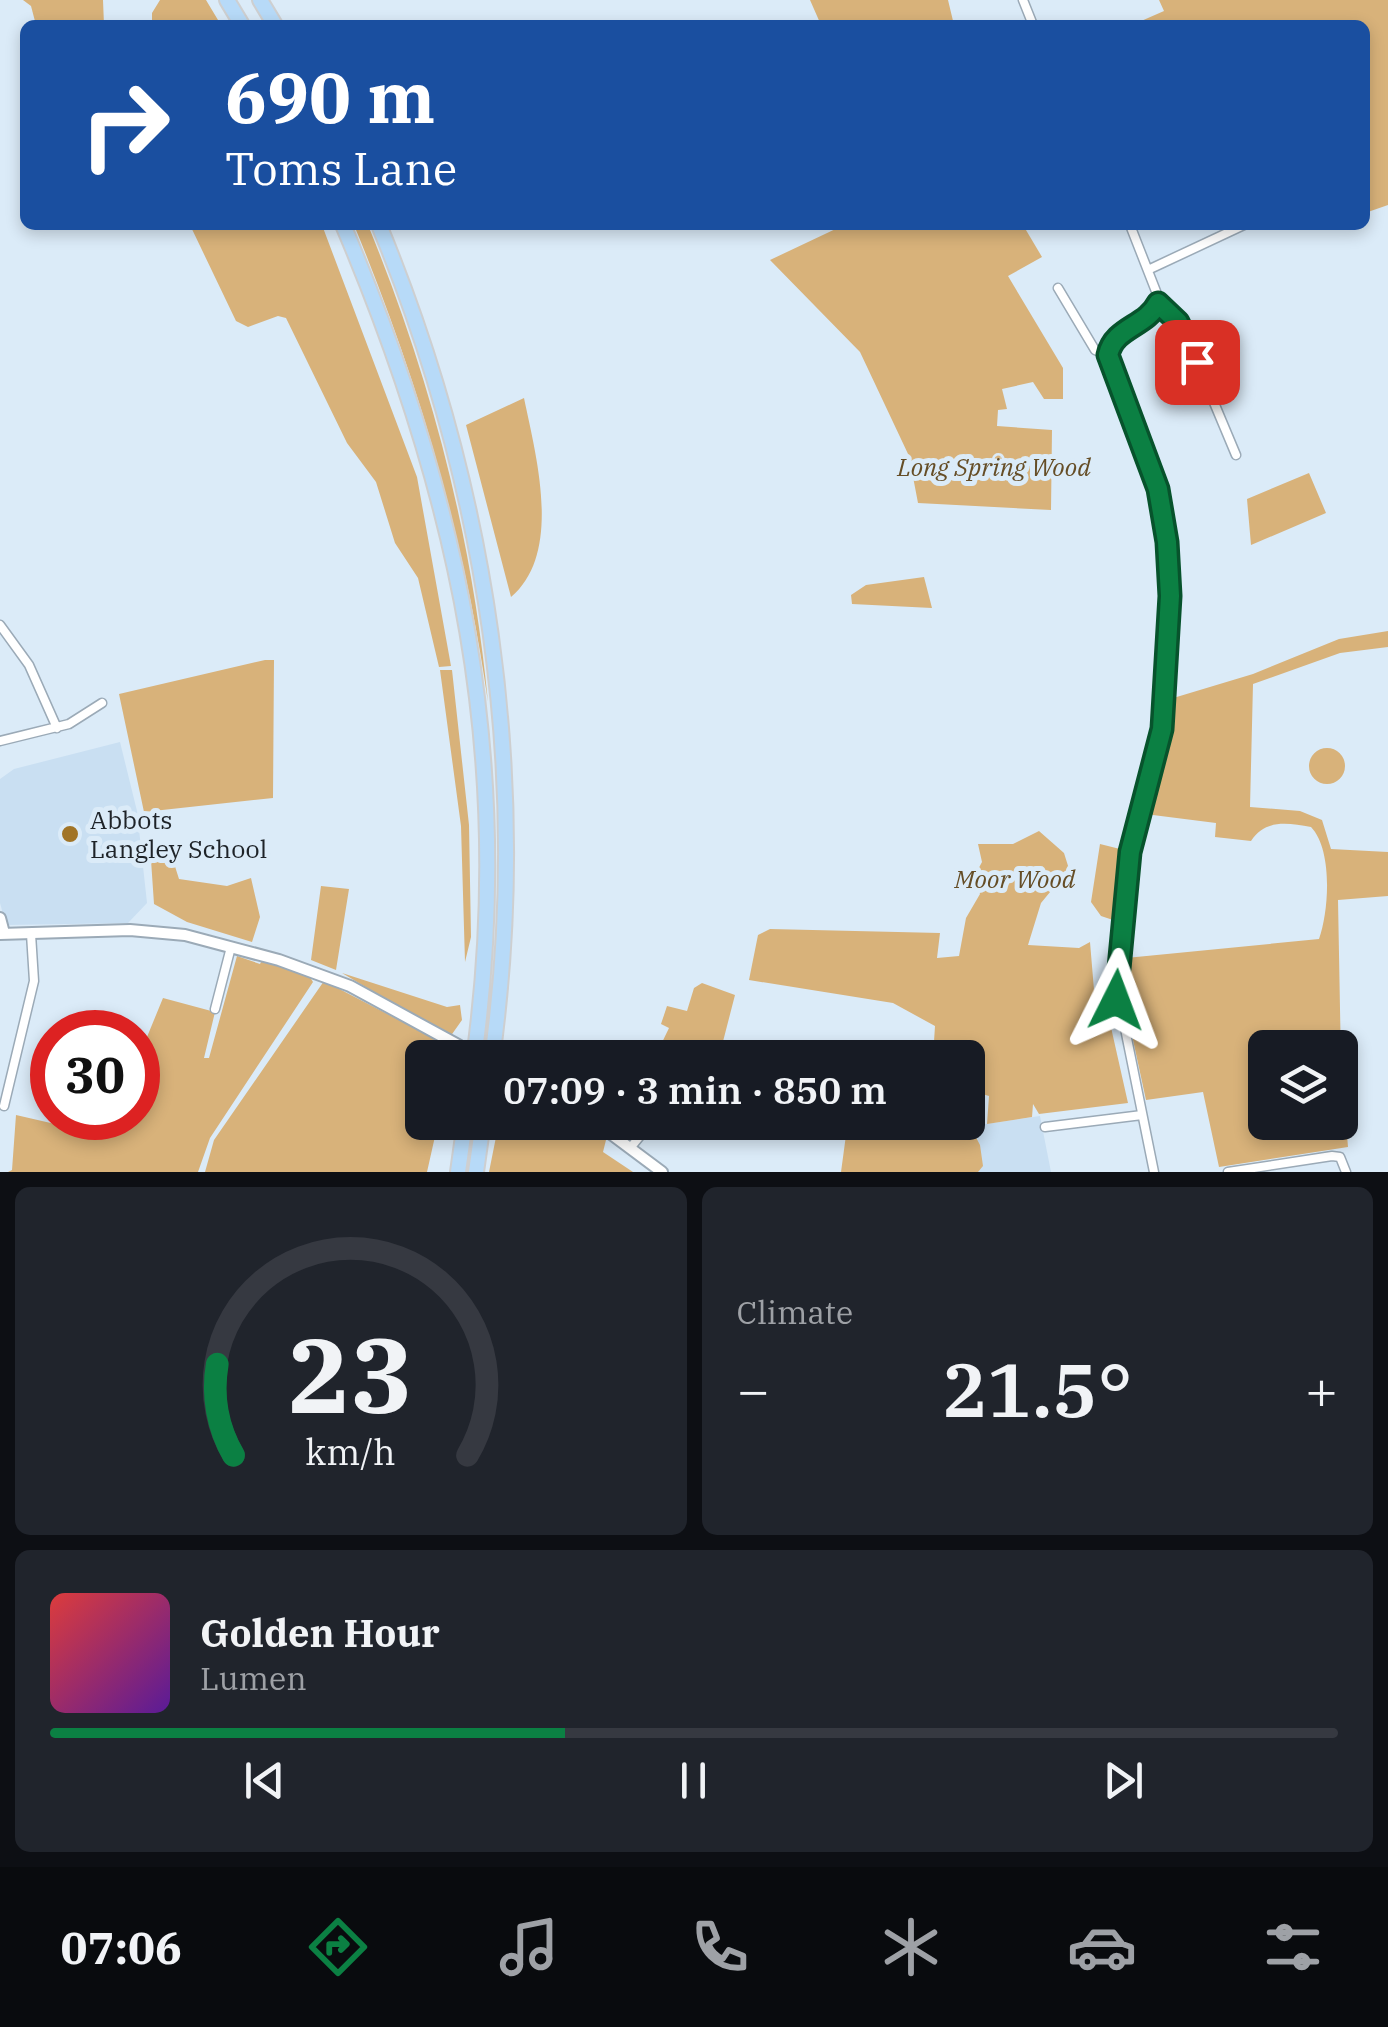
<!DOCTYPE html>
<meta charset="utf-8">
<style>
:root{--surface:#171b24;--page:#20242c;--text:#f1f3f6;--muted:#9ea1a6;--line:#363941;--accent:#0b8043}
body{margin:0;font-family:"IBM Plex Serif",serif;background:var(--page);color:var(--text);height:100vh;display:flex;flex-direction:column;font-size:38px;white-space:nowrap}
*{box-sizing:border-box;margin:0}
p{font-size:32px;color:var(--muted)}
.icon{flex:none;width:55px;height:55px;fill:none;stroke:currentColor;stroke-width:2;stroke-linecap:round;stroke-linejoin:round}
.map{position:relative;height:1172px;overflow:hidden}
.side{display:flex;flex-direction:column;gap:15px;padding:15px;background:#0d0f14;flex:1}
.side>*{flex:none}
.top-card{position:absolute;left:20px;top:20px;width:1350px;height:210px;border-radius:15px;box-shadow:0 5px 15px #0003;background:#1a4fa0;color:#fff;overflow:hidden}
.fabs{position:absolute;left:1248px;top:1030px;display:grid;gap:20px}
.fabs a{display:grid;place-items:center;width:110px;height:110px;border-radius:15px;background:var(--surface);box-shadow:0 5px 15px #0003;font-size:50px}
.speed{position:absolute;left:30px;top:1010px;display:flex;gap:20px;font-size:50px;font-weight:700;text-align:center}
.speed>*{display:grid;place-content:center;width:130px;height:130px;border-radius:50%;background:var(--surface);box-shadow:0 5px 15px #0003;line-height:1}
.speed .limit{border:15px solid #d22;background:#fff;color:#111}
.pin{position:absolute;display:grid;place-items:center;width:85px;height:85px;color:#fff;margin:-42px;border-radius:20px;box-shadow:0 5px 15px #0006}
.me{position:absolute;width:110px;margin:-55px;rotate:3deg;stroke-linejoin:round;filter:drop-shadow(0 0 8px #0008)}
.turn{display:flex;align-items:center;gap:35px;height:210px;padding:0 40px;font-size:45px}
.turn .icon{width:130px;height:130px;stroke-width:2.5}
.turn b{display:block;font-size:70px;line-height:85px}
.big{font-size:75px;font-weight:600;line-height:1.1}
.side .tile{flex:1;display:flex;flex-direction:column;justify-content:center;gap:15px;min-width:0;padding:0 35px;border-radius:15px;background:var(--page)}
.side .dial{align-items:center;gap:0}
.dial svg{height:260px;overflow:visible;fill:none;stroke:var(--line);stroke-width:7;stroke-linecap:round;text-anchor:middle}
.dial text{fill:var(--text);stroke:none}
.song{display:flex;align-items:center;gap:30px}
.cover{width:120px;height:120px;border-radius:15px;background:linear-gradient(135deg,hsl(0 70% 55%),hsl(270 70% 35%))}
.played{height:10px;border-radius:5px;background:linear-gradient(90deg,var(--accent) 40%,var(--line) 40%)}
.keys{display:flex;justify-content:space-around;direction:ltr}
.heat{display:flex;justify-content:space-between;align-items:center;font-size:55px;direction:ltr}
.side .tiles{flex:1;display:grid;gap:15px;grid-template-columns:1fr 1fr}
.tile:last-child{grid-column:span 2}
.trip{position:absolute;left:405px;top:1040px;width:580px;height:100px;border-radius:15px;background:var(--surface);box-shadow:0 5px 15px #0003;font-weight:600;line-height:100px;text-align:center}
.dock{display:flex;height:160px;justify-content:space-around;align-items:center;background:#090b0e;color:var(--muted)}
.dock .icon{width:70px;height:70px}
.dock .on{color:var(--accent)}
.dock b{font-size:45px;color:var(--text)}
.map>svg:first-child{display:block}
</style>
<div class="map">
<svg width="1388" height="1172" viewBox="0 0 1388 1172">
<rect width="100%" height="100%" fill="#dbebf8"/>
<path fill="#c9dff2" d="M120,742L137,811L147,903L128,923L6,925L0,903V779L14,769Z
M1040,1116L1051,1172H928L926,1133Z"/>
<path fill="#d8b27a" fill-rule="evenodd" d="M23,0H103L104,25H36L31,6Z
M160,0H206L221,25H152V13Z
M810,0H948L954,25H821Z
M1159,0H1388V205L1365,213V25H1132L1164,11Z
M190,225H322L417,477L451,666L439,667L418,578L395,543L376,482L347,443L286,318L278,316L248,327L236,321Z
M354,225H368C431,379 472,536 488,702C464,535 418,380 354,225Z
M844,225H1023L1042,257L1008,276L1063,368V399H1044L1033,382L1002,389L1007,409L998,410L997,426L1052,430L1051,510L918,503L909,456L860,352L770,260Z
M524,398C536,456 563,553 511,597L466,425Z
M1309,473L1326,513L1251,545L1247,499Z
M924,577L932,608L852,604L851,595L866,585Z
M1388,631V647L1340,653L1253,684L1250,807L1300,811L1322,820L1331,849L1388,852V896L1338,900L1341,1062L1348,1147L1219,1167L1203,1092L1146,1100L1125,1003L1126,958L1319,939C1329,911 1333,850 1311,827C1287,823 1266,819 1251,841L1215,837L1216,823L1145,814L1162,760L1170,699L1253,674L1339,639ZM1265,1048H1340V1122H1265Z
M265,660H274L273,798L144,812L119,694Z
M440,670H452L469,825L471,937L465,962L461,826Z
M1309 766a18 18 0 1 1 36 0a18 18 0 1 1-36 0Z
M1039,831L1064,853L1069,869L1041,903L1028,945L1079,948L1090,942L1096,1014H1108L1128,1103L1039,1114L1033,1104L1032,1117L987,1124L989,1096L968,1090V1058L933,1057L935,1026L893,1003L749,980L758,935L770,929L940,933L937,958L959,956L966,918L980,894L974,877L982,862L978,844H1013Z
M1100,844L1124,850L1116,921L1101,916L1091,902Z
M166,854L172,857L179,879L227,886L251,878L260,917L252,942L187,922L154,904L151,860Z
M321,886L349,889L336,970L311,960Z
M237,956L260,964L263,958L308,974L313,982L210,1138L198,1172H8L12,1170L16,1115L81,1130L84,1118H138V1034L147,1037L163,998L215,1012L204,1058H209Z
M342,973L447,1007L460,1005L462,1020L450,1037Z
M324,981L449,1046V1057L422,1058V1122L438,1123L427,1172H205L214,1140Z
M702,983L735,995L719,1057H655L669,1028L661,1024L667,1006L687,1011L694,988Z
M499,1122L581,1123L607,1136L603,1152L633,1172H489Z
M903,1123L970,1126L980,1145L983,1166L978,1172H841L846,1135L871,1136Z"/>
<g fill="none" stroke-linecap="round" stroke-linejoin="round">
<defs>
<path id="street" d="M1023,0L1033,25
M1130,225L1159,299C1149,327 1112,326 1107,357L1157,489L1169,559L1162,729L1130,852L1116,984L1154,1172
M1150,269L1244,225
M1058,288L1095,350L1107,355
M1158,303L1184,331L1236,455
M0,625L29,665L57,728
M0,741L69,724L102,703
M215,1009L231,947
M4,1106L34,981L31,934
M1045,1127L1142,1115
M631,1147L645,1130L664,1122
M1228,1172L1332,1156L1340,1157L1346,1172"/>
<path id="secondary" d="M0,918L4,933
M0,934L130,930L185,935L279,960L350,986L458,1045
M595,1122L662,1172"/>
<path id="highway" d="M227,0L242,25
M260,0L275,25
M343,225C459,498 515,760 474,1058
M379,225C487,486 531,776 492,1058
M458,1172L465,1122
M476,1172L483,1122"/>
</defs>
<use href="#street" stroke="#9baab7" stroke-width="11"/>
<use href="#secondary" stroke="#9baab7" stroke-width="14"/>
<use href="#highway" stroke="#cecfd0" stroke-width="18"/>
<use href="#street" stroke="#fff" stroke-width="8"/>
<use href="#secondary" stroke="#fff" stroke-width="10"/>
<use href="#highway" stroke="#b7daf8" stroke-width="14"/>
<defs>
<path id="secondary-bridge" d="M458,1045L481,1058"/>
</defs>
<use href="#secondary-bridge" stroke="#9baab7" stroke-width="14" stroke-linecap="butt"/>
<use href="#secondary-bridge" stroke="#fff" stroke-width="10"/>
</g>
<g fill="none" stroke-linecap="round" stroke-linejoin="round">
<defs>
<path id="route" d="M1116,1000L1130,852L1162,729L1170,596L1167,542L1158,489L1108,355C1114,327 1146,327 1158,303L1178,322L1197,362"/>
</defs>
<use href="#route" stroke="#07532c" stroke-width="25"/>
<use href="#route" stroke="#0b8043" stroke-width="18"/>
</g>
<circle fill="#a17426" stroke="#dbebf8" stroke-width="4" cx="70" cy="834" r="10"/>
<g text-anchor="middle" stroke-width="10" stroke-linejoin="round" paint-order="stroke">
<g font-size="25" font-style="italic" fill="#654d26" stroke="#dbebf8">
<text x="994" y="476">Long Spring Wood</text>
<text x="1015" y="888">Moor Wood</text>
</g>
<g font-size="25" fill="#1e2328" stroke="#dbebf8" text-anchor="start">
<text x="90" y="829">Abbots<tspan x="90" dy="29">Langley School</tspan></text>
</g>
</g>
</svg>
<div class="fabs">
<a><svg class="icon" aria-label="layers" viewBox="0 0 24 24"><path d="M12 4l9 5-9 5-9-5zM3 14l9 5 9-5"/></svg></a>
</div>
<div class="speed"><div class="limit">30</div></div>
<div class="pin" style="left:1197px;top:362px;background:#d93025"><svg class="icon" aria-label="arrive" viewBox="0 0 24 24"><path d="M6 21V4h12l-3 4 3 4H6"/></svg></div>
<svg class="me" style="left:1116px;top:1000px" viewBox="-20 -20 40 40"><path d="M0-17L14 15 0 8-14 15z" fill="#0b8043" stroke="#fff" stroke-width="4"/></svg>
<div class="trip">07:09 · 3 min · 850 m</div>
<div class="top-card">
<div class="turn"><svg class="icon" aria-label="right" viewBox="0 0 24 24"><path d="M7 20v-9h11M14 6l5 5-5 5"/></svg><div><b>690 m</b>Toms Lane</div></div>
</div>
</div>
<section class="side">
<div class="tiles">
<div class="tile dial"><svg viewBox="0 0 100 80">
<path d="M14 69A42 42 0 1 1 86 69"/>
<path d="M14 69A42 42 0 0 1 9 41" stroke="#0b8043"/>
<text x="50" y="56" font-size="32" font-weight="700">23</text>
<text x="50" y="72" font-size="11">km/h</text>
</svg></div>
<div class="tile"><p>Climate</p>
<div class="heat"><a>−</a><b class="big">21.5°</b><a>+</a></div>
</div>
<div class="tile">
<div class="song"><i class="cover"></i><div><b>Golden Hour</b><p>Lumen</p></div></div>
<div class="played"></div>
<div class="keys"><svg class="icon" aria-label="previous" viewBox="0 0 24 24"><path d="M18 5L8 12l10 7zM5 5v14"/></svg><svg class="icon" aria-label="pause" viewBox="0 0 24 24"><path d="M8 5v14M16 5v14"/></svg><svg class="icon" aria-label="next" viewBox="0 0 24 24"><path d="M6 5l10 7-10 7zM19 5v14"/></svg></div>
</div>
</div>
</section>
<nav class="dock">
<b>07:06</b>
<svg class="icon on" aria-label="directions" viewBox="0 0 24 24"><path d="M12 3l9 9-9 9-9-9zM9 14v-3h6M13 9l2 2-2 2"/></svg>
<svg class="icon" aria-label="music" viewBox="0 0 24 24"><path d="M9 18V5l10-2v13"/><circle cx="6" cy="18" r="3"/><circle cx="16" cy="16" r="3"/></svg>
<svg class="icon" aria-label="phone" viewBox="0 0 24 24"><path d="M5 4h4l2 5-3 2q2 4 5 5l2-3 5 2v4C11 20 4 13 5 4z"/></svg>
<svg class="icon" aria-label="climate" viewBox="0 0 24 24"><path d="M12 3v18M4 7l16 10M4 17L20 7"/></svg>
<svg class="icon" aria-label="car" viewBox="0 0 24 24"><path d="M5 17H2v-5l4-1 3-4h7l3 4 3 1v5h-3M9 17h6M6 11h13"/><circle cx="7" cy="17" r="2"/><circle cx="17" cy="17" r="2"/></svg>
<svg class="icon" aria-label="filters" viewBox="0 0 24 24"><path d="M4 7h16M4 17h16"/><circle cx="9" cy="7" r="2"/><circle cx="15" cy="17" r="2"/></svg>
</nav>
